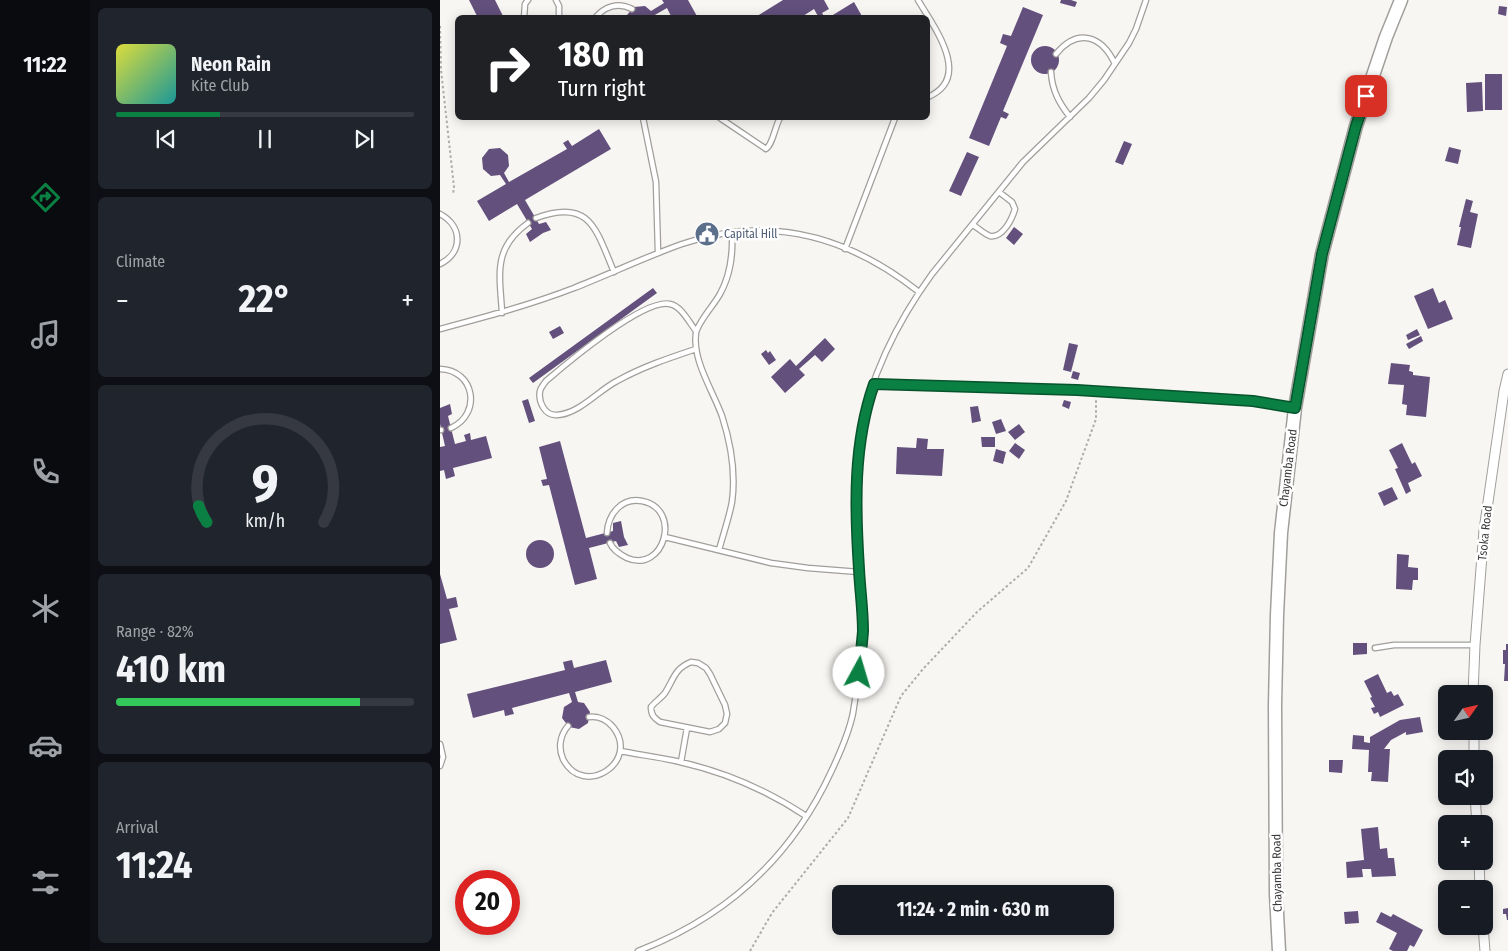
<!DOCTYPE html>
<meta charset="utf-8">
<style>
:root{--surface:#171b24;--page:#20242c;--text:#f1f3f6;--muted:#9ea1a6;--line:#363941;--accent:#0b8043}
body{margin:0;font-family:"Fira Sans Condensed",sans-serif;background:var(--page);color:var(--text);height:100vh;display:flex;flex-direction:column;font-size:19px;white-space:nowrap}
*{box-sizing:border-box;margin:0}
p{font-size:16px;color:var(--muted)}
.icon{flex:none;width:28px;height:28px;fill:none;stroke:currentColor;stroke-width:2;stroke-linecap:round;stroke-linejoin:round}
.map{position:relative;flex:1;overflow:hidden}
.drawer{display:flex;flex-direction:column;gap:8px;padding:8px;background:#0d0f14;width:350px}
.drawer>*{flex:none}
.banner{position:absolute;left:15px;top:15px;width:475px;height:105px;border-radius:8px;box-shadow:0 2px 12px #0003;background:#202124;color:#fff;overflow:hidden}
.needle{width:32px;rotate:56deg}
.tools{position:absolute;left:998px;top:685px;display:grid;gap:10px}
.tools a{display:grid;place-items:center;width:55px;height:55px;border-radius:8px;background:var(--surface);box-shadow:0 2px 12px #0003;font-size:25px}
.speed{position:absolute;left:15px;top:870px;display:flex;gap:10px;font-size:25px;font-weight:700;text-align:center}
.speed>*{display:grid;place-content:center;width:65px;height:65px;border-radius:50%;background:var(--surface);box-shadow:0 2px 12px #0003;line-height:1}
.speed .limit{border:8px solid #d22;background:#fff;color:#111}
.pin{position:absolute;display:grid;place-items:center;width:42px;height:42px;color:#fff;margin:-21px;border-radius:10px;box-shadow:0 2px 8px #0006}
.me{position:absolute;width:55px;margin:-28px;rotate:6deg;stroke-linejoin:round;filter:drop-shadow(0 0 4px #0008)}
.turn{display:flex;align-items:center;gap:18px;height:105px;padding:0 20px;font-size:22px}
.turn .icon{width:65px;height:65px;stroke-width:2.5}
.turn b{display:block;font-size:35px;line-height:42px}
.big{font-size:38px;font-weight:700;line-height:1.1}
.drawer .card{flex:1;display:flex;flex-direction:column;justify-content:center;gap:8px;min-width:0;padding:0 18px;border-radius:8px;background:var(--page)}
.drawer .dial{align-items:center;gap:0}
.dial svg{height:130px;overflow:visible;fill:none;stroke:var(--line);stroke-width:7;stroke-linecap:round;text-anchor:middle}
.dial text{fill:var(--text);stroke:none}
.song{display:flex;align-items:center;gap:15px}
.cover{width:60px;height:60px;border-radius:8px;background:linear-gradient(135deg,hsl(60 70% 55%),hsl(180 70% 35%))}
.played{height:5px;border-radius:2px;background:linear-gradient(90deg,var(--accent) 35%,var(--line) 35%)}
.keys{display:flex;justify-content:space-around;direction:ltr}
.heat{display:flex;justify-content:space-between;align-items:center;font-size:28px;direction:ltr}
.charge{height:8px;border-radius:4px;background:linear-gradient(90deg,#34c759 82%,var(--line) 0)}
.trip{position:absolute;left:392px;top:885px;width:282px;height:50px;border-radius:8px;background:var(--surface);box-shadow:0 2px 12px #0003;font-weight:700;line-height:50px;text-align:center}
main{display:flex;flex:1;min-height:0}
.dock{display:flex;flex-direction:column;width:90px;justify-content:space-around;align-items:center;background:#090b0e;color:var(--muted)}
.dock .icon{width:35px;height:35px}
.dock .on{color:var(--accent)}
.dock b{font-size:22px;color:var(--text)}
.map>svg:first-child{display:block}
</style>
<main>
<nav class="dock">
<b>11:22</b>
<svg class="icon on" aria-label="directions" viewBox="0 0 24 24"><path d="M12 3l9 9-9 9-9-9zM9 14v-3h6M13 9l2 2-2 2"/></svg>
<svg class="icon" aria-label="music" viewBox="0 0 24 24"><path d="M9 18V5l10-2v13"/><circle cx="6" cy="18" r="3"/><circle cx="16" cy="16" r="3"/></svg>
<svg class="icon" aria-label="phone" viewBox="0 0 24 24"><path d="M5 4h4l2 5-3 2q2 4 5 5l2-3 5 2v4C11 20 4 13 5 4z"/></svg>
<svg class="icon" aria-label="climate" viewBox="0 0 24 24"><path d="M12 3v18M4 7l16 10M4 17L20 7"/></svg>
<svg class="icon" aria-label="car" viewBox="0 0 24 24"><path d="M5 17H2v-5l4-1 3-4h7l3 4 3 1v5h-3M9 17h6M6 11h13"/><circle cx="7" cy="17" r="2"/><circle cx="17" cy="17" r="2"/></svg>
<svg class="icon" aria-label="filters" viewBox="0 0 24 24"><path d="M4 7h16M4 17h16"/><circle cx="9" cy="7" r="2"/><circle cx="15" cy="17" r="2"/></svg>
</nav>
<section class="drawer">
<div class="card">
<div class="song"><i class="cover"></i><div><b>Neon Rain</b><p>Kite Club</p></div></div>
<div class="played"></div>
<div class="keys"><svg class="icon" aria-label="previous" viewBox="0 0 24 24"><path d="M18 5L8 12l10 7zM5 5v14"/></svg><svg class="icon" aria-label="pause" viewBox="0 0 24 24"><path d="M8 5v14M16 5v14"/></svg><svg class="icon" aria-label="next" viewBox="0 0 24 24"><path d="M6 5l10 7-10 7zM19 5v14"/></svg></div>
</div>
<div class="card"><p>Climate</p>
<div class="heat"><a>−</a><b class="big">22°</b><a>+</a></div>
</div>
<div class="card dial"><svg viewBox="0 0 100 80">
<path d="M14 69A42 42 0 1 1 86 69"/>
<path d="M14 69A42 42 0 0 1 9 59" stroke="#0b8043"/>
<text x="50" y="56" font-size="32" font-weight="700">9</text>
<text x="50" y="72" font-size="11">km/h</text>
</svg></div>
<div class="card"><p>Range · 82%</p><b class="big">410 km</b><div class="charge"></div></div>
<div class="card"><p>Arrival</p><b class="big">11:24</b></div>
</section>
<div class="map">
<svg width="1068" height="951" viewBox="0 0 1068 951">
<rect width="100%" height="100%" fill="#f8f6f3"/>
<path fill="#63507d" d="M29,0H55L64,18H38Z
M222,0H248L258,18H232L227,8L213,16L214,18H187V15L194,7L205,6L211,11L224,3Z
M343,0H384L389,9L382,13L385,18H379L374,9L360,18H314Z
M621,0H631L637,2L635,7L620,3Z
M414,2L423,18H388Z
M1059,6L1067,7L1066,16L1058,14Z
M583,7L603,15L563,111L569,114L566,119L561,117L549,146L529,138L567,46L560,43L563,34L571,36Z
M591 60a14 14 0 1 1 28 0a14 14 0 1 1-28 0Z
M1045,74H1062V110H1045Z
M1042,82L1043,111L1027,112L1026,83Z
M159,129L171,149L85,200L99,224L106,222L111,230L103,233L90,242L86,234L92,229L77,204L49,221L37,201L66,184L60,175L51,176L43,169L42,158L49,149L60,148L68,155L69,166L64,173L69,182L127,149L123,143L128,140L132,146Z
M684,141L692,144L683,165L675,162Z
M1009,147L1021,150L1018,164L1005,161Z
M527,152L539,157L521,196L509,191Z
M1026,199L1033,201L1030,212L1038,214L1031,248L1017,245L1021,227H1019Z
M574,227L583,234L574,245L566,238Z
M213,288L217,293L93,383L89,378Z
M993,288L999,303L1005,300L1013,319L988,329L974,296Z
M120,326L124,333L113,339L109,332Z
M977,329L980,335L968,340L966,335Z
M981,336L983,341L969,349L966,344Z
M385,338L395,349L382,362L375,355L359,369L365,375L345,393L331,377L350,359L356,366Z
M629,343L638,345L631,372L623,370Z
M326,350L328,353L330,351L336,360L329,365L321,354Z
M951,363L970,365L969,371L973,372V375L990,377L986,417L966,415L967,405L962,404L964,385L948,384Z
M633,371L640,373L638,380L631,378Z
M88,399L95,421L89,423L82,401Z
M624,400L631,402L629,409L622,406Z
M10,404L12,414L8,416L15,444L26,441L24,435L30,433L31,440L46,436L52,458L13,468L15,476L6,479L4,470L0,471V447L5,446L0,424V408Z
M538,406L541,421L532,423L530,407Z
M561,419L566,431L556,434L552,422Z
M579,424L585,432L575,440L568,432Z
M541,437H555V447H542Z
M477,438L488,439L487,449H504L502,476L456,474L457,447L476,448Z
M120,441L146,538L173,531V523L181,521L184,537L188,545L179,547L176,541L149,548L157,579L135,585L109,485L103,486L101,480L107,479L99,447Z
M575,443L585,450L579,459L569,451Z
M962,443L972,464L975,462L982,476L968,483L971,491L966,494L955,469L958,468L949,450Z
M556,449L566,452L563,464L553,461Z
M952,487L958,499L944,506L938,493Z
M86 554a14 14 0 1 1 28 0a14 14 0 1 1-28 0Z
M957,554L969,555L968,567L978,568V580H973L972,590L956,589Z
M0,574L7,599L16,597L18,607L9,609L17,640L0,644Z
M913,643H927V654L913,655Z
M1066,644H1068V681H1064L1065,664H1063V650H1066Z
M132,660L134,668L166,660L172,682L135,692L138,702L144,703L150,712L148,723L139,729L129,727L122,718L124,707L132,702L129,693L72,708L74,714L65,716L64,710L33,718L27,694L125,670L123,662Z
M938,674L947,693L951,691L954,696L958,694L964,705L940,717L938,712L934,714L931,708L935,707L930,698L932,697L924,681Z
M980,717L983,732L966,735V732L964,733L951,740L944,749H950L948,782L931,781L932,772H928L929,750L912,749L913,735L924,736V742L930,743V737L960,720Z
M889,760H903L902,773L889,772Z
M938,827L940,849L947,848L948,858H954L956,876L932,877L931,869H922L923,877L907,878L906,862L924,860L921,829Z
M1068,908V920H1067L1066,914H1063V909Z
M918,911L919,923L905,924L904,912Z
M941,912L951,917L953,914L983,930L974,947L970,945L967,951H953L949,949L957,933L936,922Z"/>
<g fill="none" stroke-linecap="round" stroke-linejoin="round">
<defs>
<path id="lane" d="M116,0L119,6V18
M478,0C494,27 533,78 488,97
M84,18L85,4L88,0
M155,18C165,6 178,2 192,9
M616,54C638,27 662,36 675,64
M611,72C612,90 619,103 630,117
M203,118L216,182L218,252
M280,118L326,149C333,144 335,126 340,118
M0,214C23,226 23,253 0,264
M96,218C150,198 156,229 174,272
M533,225C538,228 544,234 550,236C563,238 572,219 575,209L572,202L559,192
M405,249L455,118
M62,313C60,275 52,249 88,223
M0,329C45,317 90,305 134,288C170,274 205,257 242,244C329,214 408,236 479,292
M256,349C229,358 202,367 177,381C159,390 139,414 117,415C105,416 98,402 100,391C101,387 104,384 106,381C127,363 204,298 230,304C241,306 249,322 256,331
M0,369C35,370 42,414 11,428
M433,384L637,390L813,401L854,408
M0,430H1
M167,533C168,514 182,497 202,501C243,509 224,574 187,558C179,554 173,550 170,543
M225,537L331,563L368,568L419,572
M279,550C283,535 289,518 292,502C296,473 291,444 282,416C273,391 252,360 256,333C258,322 274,305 280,294C291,274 293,254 292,232
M935,648L954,645H1035
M251,662L258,663L266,668L270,674L285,705L287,714L285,723L279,729L270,732L220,722C214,718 211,715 211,707C215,702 221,698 225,693C234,679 234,669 251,662Z
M128,726C120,735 118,748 123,759C143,799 201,762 173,727C167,720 158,716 149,717
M0,744L3,757L0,766
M180,751C200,755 220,757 240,762C285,772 328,791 366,816
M241,762L247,728
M198,951C287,917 351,858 391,772C400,753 409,733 413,713C416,697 418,681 419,665C421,654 423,642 423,630C423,610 420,590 419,570C416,527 413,482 419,439C428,380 457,322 492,274L583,162L649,98L664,80L689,43L696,29L706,0"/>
<path id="street" d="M1033,694L1035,645L1044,530L1064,391L1068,374
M1034,731V759
M1035,796L1037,824
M1039,861L1040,889
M1043,926L1045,951"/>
<path id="secondary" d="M839,951L836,894L835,705L837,615L841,533L855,408L882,254L916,126L946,37L961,0"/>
</defs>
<use href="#lane" stroke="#a19f9c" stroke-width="7"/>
<use href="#street" stroke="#a19f9c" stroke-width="11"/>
<use href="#secondary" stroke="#a19f9c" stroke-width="15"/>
<path stroke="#aeacaa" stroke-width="2" stroke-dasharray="2.5 2.5" stroke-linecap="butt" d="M0,26L1,70L14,187L13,195
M310,951L332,913L408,818L461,696L483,669L537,612L588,568L626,501L656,419V399"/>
<use href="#lane" stroke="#fff" stroke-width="4.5"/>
<use href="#street" stroke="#fff" stroke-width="9"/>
<use href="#secondary" stroke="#fff" stroke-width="12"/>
</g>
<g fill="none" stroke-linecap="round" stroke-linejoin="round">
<defs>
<path id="route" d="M419,673C420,659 422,645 423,631C423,610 420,590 419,569C415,507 413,444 434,384L637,390L813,401L855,408L882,254L916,126L926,96"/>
</defs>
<use href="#route" stroke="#07532c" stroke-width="12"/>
<use href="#route" stroke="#0b8043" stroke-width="9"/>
</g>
<defs>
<symbol id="civic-disc" viewBox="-11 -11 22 22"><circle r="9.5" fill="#5c6f8a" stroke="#fff"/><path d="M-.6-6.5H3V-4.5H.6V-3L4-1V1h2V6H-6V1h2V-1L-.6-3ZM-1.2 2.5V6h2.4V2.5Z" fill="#fff"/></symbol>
</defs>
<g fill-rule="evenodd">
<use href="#civic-disc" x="253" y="220" width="28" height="28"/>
</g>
<g text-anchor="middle" stroke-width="5" stroke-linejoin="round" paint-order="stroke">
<g font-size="12" fill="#4e5e75" stroke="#fff" text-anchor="start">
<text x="284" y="238">Capital Hill</text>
</g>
<g font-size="12" fill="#3b3a39" stroke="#fff">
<text transform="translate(848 468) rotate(-83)" y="4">Chayamba Road</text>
<text transform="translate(1045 533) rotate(-84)" y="4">Tsoka Road</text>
<text transform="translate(837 873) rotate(-91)" y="4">Chayamba Road</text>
</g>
</g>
</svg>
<div class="tools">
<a><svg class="needle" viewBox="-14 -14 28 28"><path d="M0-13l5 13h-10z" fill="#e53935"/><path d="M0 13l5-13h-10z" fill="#9ea1a6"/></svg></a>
<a><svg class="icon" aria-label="sound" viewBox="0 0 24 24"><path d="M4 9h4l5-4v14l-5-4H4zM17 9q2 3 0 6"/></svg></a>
<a>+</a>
<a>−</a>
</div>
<div class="speed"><div class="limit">20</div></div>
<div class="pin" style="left:926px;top:96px;background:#d93025"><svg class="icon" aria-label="arrive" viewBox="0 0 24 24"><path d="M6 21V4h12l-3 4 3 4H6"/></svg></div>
<svg class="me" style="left:419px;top:673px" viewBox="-20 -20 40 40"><circle r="19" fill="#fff"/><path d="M0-13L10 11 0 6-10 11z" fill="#0b8043"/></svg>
<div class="trip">11:24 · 2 min · 630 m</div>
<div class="banner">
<div class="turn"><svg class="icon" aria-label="right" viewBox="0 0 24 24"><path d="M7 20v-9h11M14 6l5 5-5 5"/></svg><div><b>180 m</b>Turn right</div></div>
</div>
</div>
</main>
